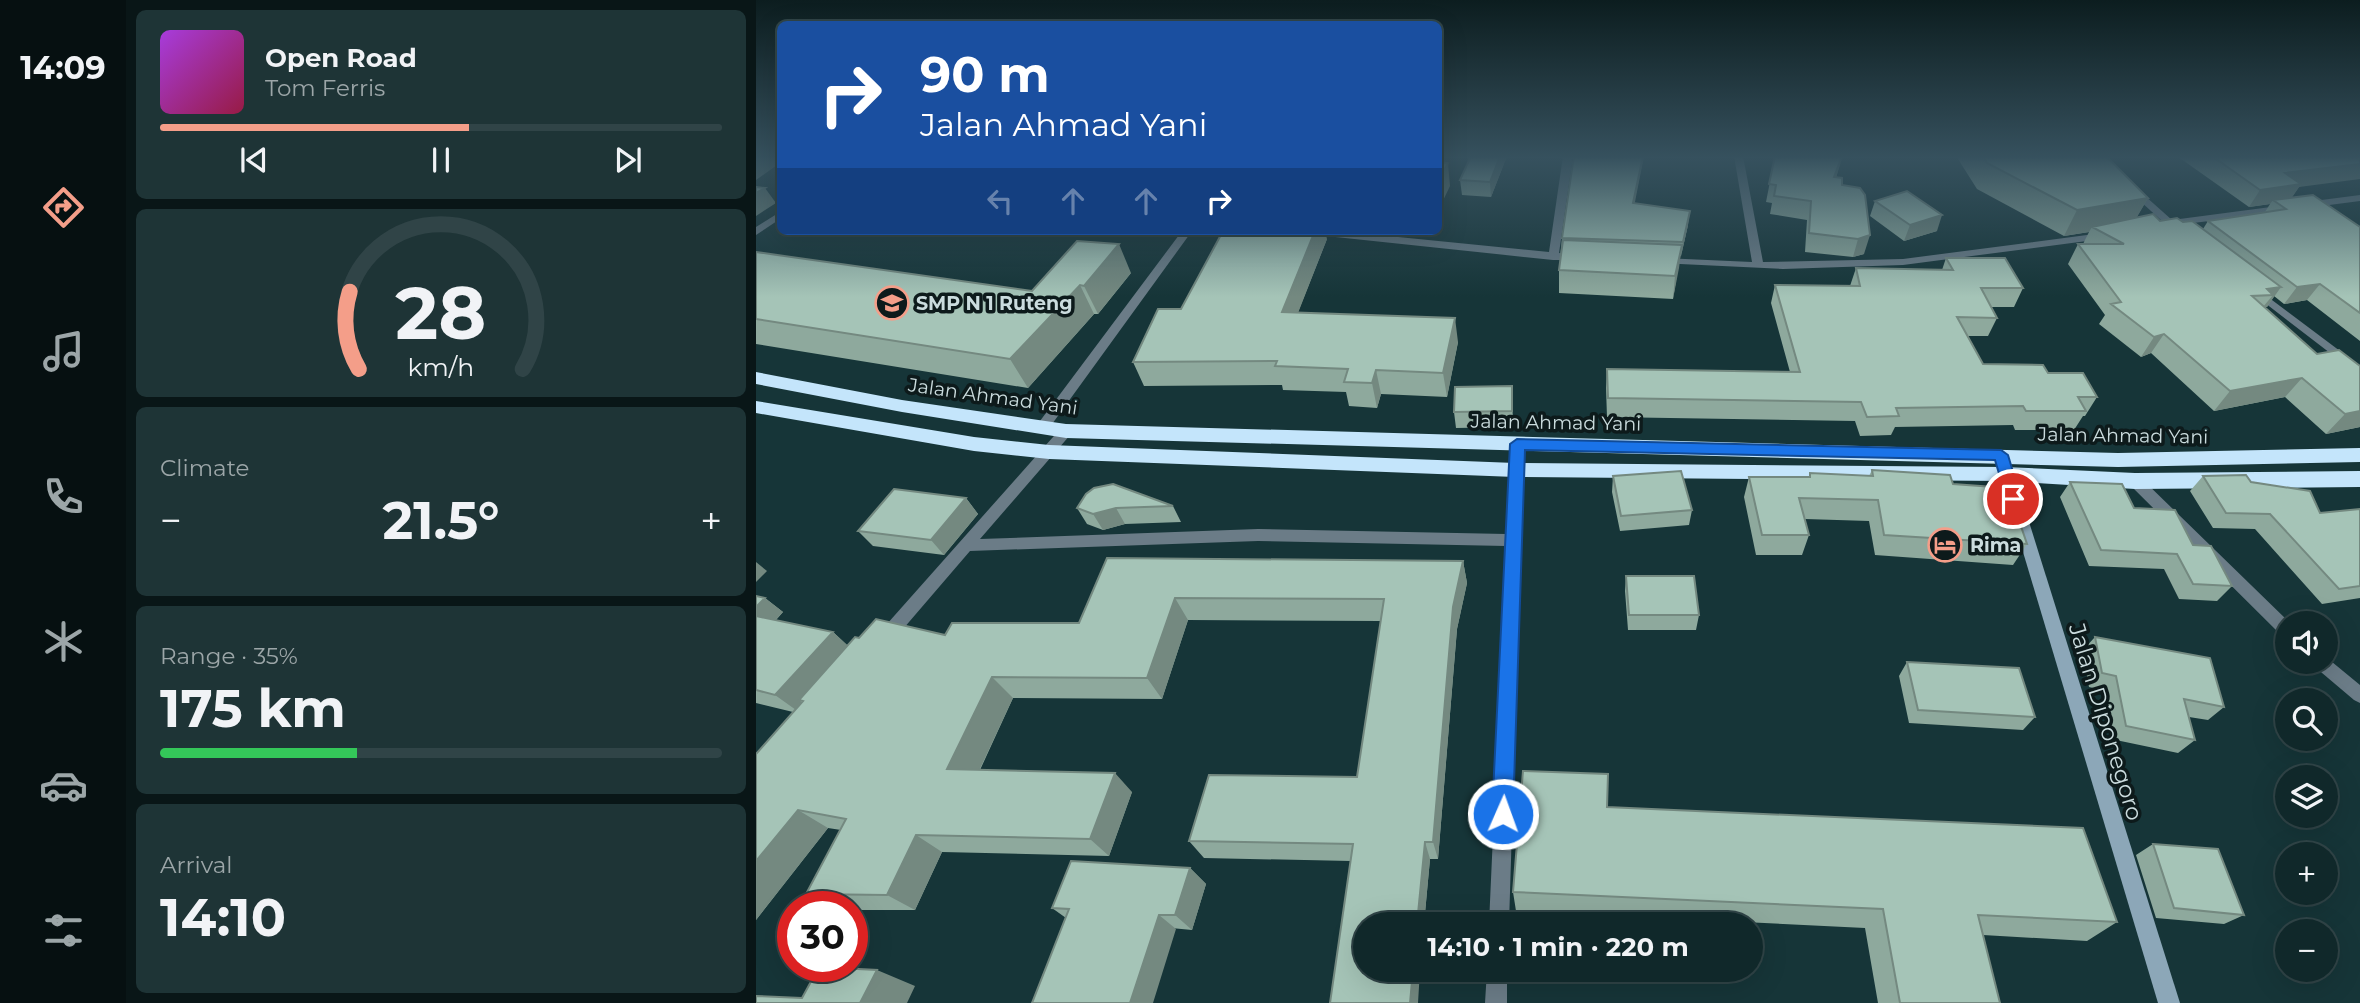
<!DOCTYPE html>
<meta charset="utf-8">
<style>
:root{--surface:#10282a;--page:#1e3436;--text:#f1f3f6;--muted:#9ca6a8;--line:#304447;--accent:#f49e89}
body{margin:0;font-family:Montserrat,sans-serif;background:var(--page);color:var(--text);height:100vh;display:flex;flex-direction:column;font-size:26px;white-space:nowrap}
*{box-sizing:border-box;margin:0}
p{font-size:23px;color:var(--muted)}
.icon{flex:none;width:38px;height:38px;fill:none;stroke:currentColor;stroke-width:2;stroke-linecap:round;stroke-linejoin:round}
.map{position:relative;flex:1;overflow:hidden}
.panel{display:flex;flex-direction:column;gap:10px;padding:10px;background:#091617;width:630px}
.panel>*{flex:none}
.hud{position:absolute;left:21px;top:21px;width:665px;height:214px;border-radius:10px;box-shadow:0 7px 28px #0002,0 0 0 2px var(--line);background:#1a4fa0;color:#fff;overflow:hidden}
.buttons{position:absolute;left:1519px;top:611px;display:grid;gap:14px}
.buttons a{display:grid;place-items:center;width:63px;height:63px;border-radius:50%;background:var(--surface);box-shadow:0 7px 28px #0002,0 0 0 2px var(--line);font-size:35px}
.speed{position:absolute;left:21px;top:891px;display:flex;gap:14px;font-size:35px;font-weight:700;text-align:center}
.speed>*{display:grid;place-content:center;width:91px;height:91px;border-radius:50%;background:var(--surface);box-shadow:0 7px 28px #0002,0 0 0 2px var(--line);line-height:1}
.speed .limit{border:10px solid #d22;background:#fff;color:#111}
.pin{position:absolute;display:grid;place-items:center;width:60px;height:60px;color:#fff;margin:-30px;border:4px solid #fff;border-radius:50%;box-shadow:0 2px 7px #0007}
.me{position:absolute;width:77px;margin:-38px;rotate:2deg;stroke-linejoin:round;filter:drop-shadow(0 0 5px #0008)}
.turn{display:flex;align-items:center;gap:24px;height:147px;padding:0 28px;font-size:32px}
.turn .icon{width:91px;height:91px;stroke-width:2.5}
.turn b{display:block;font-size:49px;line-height:60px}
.lanes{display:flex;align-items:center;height:66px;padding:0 28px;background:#0003;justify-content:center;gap:35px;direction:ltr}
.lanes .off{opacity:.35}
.big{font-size:52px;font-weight:700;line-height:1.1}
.panel .tile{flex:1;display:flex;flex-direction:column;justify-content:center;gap:10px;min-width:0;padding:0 24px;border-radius:10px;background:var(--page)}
.panel .dial{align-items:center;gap:0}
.dial svg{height:182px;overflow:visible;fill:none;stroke:var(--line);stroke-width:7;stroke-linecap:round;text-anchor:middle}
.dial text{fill:var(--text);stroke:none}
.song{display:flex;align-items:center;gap:21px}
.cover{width:84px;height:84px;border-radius:10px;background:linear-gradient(135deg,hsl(280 70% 55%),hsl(340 70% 35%))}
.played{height:7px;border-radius:4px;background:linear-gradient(90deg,var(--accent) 55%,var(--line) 55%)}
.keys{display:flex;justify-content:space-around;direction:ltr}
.heat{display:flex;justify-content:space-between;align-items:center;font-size:38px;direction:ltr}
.charge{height:10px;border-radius:5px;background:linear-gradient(90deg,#34c759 35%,var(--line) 0)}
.trip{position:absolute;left:597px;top:912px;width:410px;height:70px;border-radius:35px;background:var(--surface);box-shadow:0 7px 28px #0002,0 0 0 2px var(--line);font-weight:700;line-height:70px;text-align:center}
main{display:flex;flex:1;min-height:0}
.tabs{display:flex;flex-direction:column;width:126px;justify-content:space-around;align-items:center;background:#061011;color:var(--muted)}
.tabs .icon{width:49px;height:49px}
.tabs .on{color:var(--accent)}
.tabs b{font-size:32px;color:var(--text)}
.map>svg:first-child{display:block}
</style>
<main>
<nav class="tabs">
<b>14:09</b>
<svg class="icon on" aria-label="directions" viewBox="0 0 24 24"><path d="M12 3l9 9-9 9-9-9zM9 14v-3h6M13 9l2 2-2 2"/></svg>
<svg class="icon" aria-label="music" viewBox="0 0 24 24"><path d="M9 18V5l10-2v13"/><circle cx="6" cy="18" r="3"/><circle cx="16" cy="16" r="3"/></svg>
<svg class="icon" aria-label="phone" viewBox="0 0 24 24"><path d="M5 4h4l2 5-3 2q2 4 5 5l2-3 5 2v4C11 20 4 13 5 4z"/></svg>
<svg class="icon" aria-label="climate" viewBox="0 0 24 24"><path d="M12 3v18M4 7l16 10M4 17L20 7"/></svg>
<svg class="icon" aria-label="car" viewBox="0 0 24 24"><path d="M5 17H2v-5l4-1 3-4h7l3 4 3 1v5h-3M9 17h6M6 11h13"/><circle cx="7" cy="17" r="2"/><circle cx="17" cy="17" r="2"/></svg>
<svg class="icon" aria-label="filters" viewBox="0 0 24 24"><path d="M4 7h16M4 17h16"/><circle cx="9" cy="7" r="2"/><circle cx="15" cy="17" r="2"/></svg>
</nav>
<section class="panel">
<div class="tile">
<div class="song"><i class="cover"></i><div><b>Open Road</b><p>Tom Ferris</p></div></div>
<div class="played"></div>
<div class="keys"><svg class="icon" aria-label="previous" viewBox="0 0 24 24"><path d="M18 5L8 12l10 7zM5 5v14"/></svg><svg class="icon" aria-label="pause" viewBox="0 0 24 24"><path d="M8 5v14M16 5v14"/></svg><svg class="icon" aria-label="next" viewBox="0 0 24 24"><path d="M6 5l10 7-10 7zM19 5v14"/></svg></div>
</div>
<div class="tile dial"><svg viewBox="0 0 100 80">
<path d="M14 69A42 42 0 1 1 86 69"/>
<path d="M14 69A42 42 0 0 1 10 35" stroke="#f49e89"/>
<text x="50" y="56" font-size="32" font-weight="700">28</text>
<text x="50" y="72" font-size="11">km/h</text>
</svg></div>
<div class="tile"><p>Climate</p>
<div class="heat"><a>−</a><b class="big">21.5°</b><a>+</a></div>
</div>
<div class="tile"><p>Range · 35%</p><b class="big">175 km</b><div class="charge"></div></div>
<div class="tile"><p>Arrival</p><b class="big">14:10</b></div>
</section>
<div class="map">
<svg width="1604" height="1003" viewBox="0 0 1604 1003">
<rect width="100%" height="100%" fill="#163538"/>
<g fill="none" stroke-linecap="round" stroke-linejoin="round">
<path fill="#6b7c87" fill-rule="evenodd" d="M807,156H817L803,253L827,256V260H797L551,234L546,231H582L793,252Z
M978,156H987L1007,262L1147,259L1346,233L1351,236L1346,239L1147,265L1027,269L903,263V259L907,258L996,262Z
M1373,187H1379L1416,220L1530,205L1535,208L1530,211L1422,225V229C1417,230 1406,228 1403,224L1406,221L1373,191Z
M1604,195V201L1550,208L1545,205L1550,202Z
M24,212V219L0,235V227Z
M426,231H436L291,431H281L280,428L281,425Z
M1500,288L1604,366V376L1496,293V289Z
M310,426L315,428L317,431L315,434L224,539L502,529L750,534L754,444L761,439L766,441L768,444L753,924H733L750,546L502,541L214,551L135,643L129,645L123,643L121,638L123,633L305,428Z
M1379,476L1384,477L1534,623H1531V637L1525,635L1374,485L1372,481L1374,477Z
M1570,657L1604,685V703L1598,700L1559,667L1557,662H1570Z
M731,970H751V1003H729Z"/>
<path fill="#8ca7b8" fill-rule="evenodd" d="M1245,450L1252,455L1424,1003H1402L1238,455Z"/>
<path fill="#c4e5fb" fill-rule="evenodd" d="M0,372L146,400L310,424L1362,453L1604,448V462L1362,467L310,438L146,412L0,384Z
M0,401L218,437L293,445L759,463L1249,467L1379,473L1604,471V487L1379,489L1249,481L759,477L293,459L218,451L0,413Z"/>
</g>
<path fill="#8ea99d" d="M751,156L735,197L706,195L704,180Z
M1019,156H1086L1080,178L1086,185L1108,254L1097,257L1049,252L1051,220L1014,214L1016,203L1010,202Z
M1203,156H1338L1392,198L1380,218L1404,221L1427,222L1447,229L1452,221L1509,212L1514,204L1493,207L1421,156H1604L1543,187L1535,198L1604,227V341L1551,300L1528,304L1518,296L1511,307H1508L1604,427L1570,434L1529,397L1458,411L1395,353L1385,357L1343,324L1349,315L1312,264L1322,244H1327L1333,232L1308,236L1221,189L1202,159Z
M1375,156H1397L1377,158Z
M1119,201L1181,231L1148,241L1114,216Z
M879,204L932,225L925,256H924L917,299L803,293V270L806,238Z
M571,239L542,312L702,342L691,397L625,394L621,408L593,406L590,392L527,390L526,385L388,386L377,362L425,309Z
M0,252L276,291L375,273L342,314H338L272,388L0,344Z
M1190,258L1267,288L1258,307H1235L1241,318L1232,336H1212L1227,364L1341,397L1329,416H1327L1318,430H1259L1257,425L1139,427L1135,435L1104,436L1099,421L851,417L850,388L851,369L1034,372L1015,303L1019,285L1094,286L1100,268L1186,270Z
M756,386L757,427L700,428L698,412Z
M1116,470L1197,484L1271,544L1257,565L1119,555L1113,521L1049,519L1053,535L1046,555H1000L988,497L993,477H1053L1054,473L1113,476Z
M857,476L936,510L933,525L864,531L856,492Z
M1447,476L1495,482L1564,513L1604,509V598L1566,604L1499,529L1457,528L1434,491Z
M1314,482L1378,508L1437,545L1476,586L1461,601L1423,599L1408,569L1333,566L1304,497Z
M210,498L222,514L188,555L117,546L102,531Z
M417,506L425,522L369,524L347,530L331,524L321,508Z
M351,558L707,561L711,583L701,629L682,859H674L668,924H609L595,861L448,858L433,841L601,777L625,621L432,620L406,699L257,698L224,770L376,792L353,856L186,852L159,910H96V906H75L50,894L85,830L72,828L0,920L37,712L0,703V596L9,598L27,612L20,620L77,632L92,646L103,638L189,635L323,623Z
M870,576L943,615L940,630H872L869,591Z
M1339,637L1468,707L1452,720L1433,717L1439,740L1422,753L1355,739L1346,690L1333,687L1326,651Z
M1151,662L1279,717L1267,730L1153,723L1143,676Z
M851,807L1361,922L1331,941L1227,935L1244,1003H1122L1109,928L760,911L757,892Z
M1397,844L1488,915L1468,924L1400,918L1380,855Z
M434,868L450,884L436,930L310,918L296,908Z"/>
<path fill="#748980" d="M4,156H24V163L0,180V159Z
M744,156H751L735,197L734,182Z
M887,156H888L876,217L877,203Z
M1086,156L1084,165L1074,195L1078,177Z
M692,163L694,186L682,211V182Z
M1604,164V179L1543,187L1533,202L1517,200L1514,204L1493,207L1504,190L1529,173Z
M9,188L20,203L0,216V193Z
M1392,198L1377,224L1336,227L1333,232L1308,236L1321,210Z
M934,211L932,225L925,256L927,242Z
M1186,215L1181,231L1148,241L1154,225Z
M559,231H569L571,239L533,336L526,312Z
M1114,235L1108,254L1097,257L1102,239Z
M363,244L375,273L342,314L328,286Z
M926,245L923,268L917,299L919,276Z
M1564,284L1551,300L1528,304L1541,287Z
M324,285L338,314L272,388L254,359Z
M1525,287L1511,307H1507L1517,295L1511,289Z
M699,318L702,342L691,397L687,373Z
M1408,334L1395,353L1385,357L1398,337Z
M620,370L625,394L621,408L616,383Z
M1546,378L1529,397L1458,411L1474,391Z
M1604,411V427L1570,434L1589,414Z
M210,498L222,514L188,555L175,540Z
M360,508L369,524L347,530L337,514Z
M707,561L711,583L701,629L682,859L677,842L697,607Z
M0,562L11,571L0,582Z
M9,598L27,612L0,641V607Z
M419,598L432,620L406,699L391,678Z
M77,632L101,654L43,700L54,708L47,715L19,695Z
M236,677L257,698L215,788L191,769Z
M359,773L376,792L353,856L334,839Z
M42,810L72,828L0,920V861Z
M160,835L186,852L159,910L131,895Z
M669,842L674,859L668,924H661Z
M434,868L450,884L436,930L419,915Z
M403,915L420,929L397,1003H374Z
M121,970L159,986L151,1003L105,1001Z
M657,970H664L662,1003H654Z"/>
<path fill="#a5c4b7" stroke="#748980" stroke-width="2" d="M715,156H744L734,182L704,180Z
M819,156H887L877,203L934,211L927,242L806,238L817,162Z
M1019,156H1086L1078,177L1086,178V185L1104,188L1109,195L1114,235L1102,239L1053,233L1055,201L1018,196L1020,185L1013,184Z
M1227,156L1351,157L1392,198L1321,210L1231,163Z
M1456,156H1604V164L1529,173L1545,184L1504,190Z
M682,162L692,163L682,182Z
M0,187L9,188L0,193Z
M1151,191L1186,215L1154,225L1119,201Z
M1557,195L1604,227V313L1564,284L1541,287L1452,221L1530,209L1517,200Z
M1397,214L1404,221L1421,218L1427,222L1436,221L1525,287L1511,289L1517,295L1496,296L1561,354L1583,350L1604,366V411L1589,414L1546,378L1474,391L1408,334L1398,337L1355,304L1365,302L1322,244H1368L1336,227Z
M467,231H559L526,312L699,318L687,373L620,370L616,383L588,382L592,369L519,366L521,361L377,362L402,309H425Z
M807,240L926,245L919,276L803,270Z
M321,241L363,244L328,286L324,285L254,359L0,319V252L276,291Z
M1190,258H1249L1267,288H1225L1241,318L1201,317L1227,364L1287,365L1292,373H1327L1341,397H1322L1330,411H1270L1267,406L1140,408L1143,416L1111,417L1105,402L852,398L851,369L1044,372L1019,285L1104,286L1100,268L1197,270Z
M756,386V411L698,412L699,387Z
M1116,470L1194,475L1197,484L1252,488L1271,544L1128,535L1122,500L1043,498L1053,535H1006L993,477H1054V473L1117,476Z
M925,471L936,510L865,516L857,476Z
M1490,475L1495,482L1554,491L1564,513L1604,509V586L1583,589L1514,514L1470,513L1447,476Z
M1314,482L1366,484L1378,508L1419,510L1437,545L1455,546L1476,586L1437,584L1421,554L1345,550Z
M357,484L417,506L360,508L337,514L321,508L330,494L338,488Z
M138,489L210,498L175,540L102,531Z
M351,558L707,561L697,607L677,842H669L661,924H609V970H657L654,1003H574L597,844L433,841L453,775L601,777L628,599L419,598L391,678L236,677L191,769L359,773L334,839L160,835L131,895L50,894L90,819L42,810L0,861V754L47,701L43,700L99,637L103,638L120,619L189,635L196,623H323Z
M870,576H938L943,615H873Z
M0,596L9,598L0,607Z
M0,616L77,632L19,695L0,690Z
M1339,637L1454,658L1468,707L1428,699L1439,740L1370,726L1360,676L1346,673Z
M1151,662L1263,668L1279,717L1162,710Z
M767,771L852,774L851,807L1327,828L1361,922L1222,915L1244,1003H1144L1127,909L757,892Z
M1397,844L1462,849L1488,915L1418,908Z
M315,861L434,868L419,915H403L374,1003H276L313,909L296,908Z
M63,967L121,970L105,1001L150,1003H0V996L46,998Z"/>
<linearGradient id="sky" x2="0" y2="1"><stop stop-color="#0c1d1f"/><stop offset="0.53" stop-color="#36515e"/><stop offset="1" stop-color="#36515e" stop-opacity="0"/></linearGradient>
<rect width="1604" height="297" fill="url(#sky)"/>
<path fill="#1a73e8" stroke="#114b97" stroke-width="2" d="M761,439L1245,450L1252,455L1265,499L1263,504H1252L1239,460L769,450L757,814L754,822L747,825L739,822L736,814L754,444Z"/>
<defs>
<symbol id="school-ring" viewBox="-11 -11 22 22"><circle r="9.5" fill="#0d1a1b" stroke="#f49e89" stroke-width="1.5"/><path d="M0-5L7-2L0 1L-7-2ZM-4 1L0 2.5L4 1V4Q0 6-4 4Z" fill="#f49e89"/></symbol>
<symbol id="hotel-ring" viewBox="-11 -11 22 22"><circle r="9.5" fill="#0d1a1b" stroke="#f49e89" stroke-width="1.5"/><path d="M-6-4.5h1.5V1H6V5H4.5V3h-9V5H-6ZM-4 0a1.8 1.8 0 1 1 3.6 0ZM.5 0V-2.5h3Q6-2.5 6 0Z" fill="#f49e89"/></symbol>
</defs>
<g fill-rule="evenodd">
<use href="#school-ring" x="117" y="284" width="38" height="38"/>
<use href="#hotel-ring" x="1170" y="526" width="38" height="38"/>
</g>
<g text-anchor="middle" stroke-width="7" stroke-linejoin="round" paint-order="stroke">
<g font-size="19" font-weight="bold" fill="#cbdcde" stroke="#0d1a1b" text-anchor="start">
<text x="160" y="310">SMP N 1 Ruteng</text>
<text x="1214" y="552">Rima</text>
</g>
<g font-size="19" fill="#cbdcde" stroke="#0d1a1b">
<text transform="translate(237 396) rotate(8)" y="7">Jalan Ahmad Yani</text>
<text transform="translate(800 422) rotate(1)" y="7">Jalan Ahmad Yani</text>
<text transform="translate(1367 435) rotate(1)" y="7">Jalan Ahmad Yani</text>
</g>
<g font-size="23" fill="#cbdcde" stroke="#0d1a1b">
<text transform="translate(1350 722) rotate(73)" y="8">Jalan Diponegoro</text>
</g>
</g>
</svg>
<div class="buttons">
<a><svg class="icon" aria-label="sound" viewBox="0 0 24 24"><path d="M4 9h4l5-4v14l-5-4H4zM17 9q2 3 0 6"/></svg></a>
<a><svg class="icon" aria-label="search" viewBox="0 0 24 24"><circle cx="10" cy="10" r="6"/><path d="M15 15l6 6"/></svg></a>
<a><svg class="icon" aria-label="layers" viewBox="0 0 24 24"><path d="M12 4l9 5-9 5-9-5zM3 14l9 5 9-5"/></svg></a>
<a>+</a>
<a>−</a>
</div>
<div class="speed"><div class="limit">30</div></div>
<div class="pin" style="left:1257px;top:499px;background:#d93025"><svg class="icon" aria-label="arrive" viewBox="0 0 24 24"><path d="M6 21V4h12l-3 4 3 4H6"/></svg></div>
<svg class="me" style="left:747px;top:814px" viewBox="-20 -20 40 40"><circle r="17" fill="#1a73e8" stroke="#fff" stroke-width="3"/><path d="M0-11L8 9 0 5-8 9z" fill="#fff"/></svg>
<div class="trip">14:10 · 1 min · 220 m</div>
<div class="hud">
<div class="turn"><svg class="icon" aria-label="right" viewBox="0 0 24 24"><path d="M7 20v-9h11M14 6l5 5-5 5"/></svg><div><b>90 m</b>Jalan Ahmad Yani</div></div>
<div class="lanes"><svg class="icon off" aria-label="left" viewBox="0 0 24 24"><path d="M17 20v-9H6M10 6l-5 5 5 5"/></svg><svg class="icon off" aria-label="ahead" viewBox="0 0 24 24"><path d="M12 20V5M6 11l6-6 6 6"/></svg><svg class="icon off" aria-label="ahead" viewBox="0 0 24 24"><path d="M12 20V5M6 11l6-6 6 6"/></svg><svg class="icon" aria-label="right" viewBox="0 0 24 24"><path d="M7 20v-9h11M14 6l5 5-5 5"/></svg></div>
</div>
</div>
</main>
